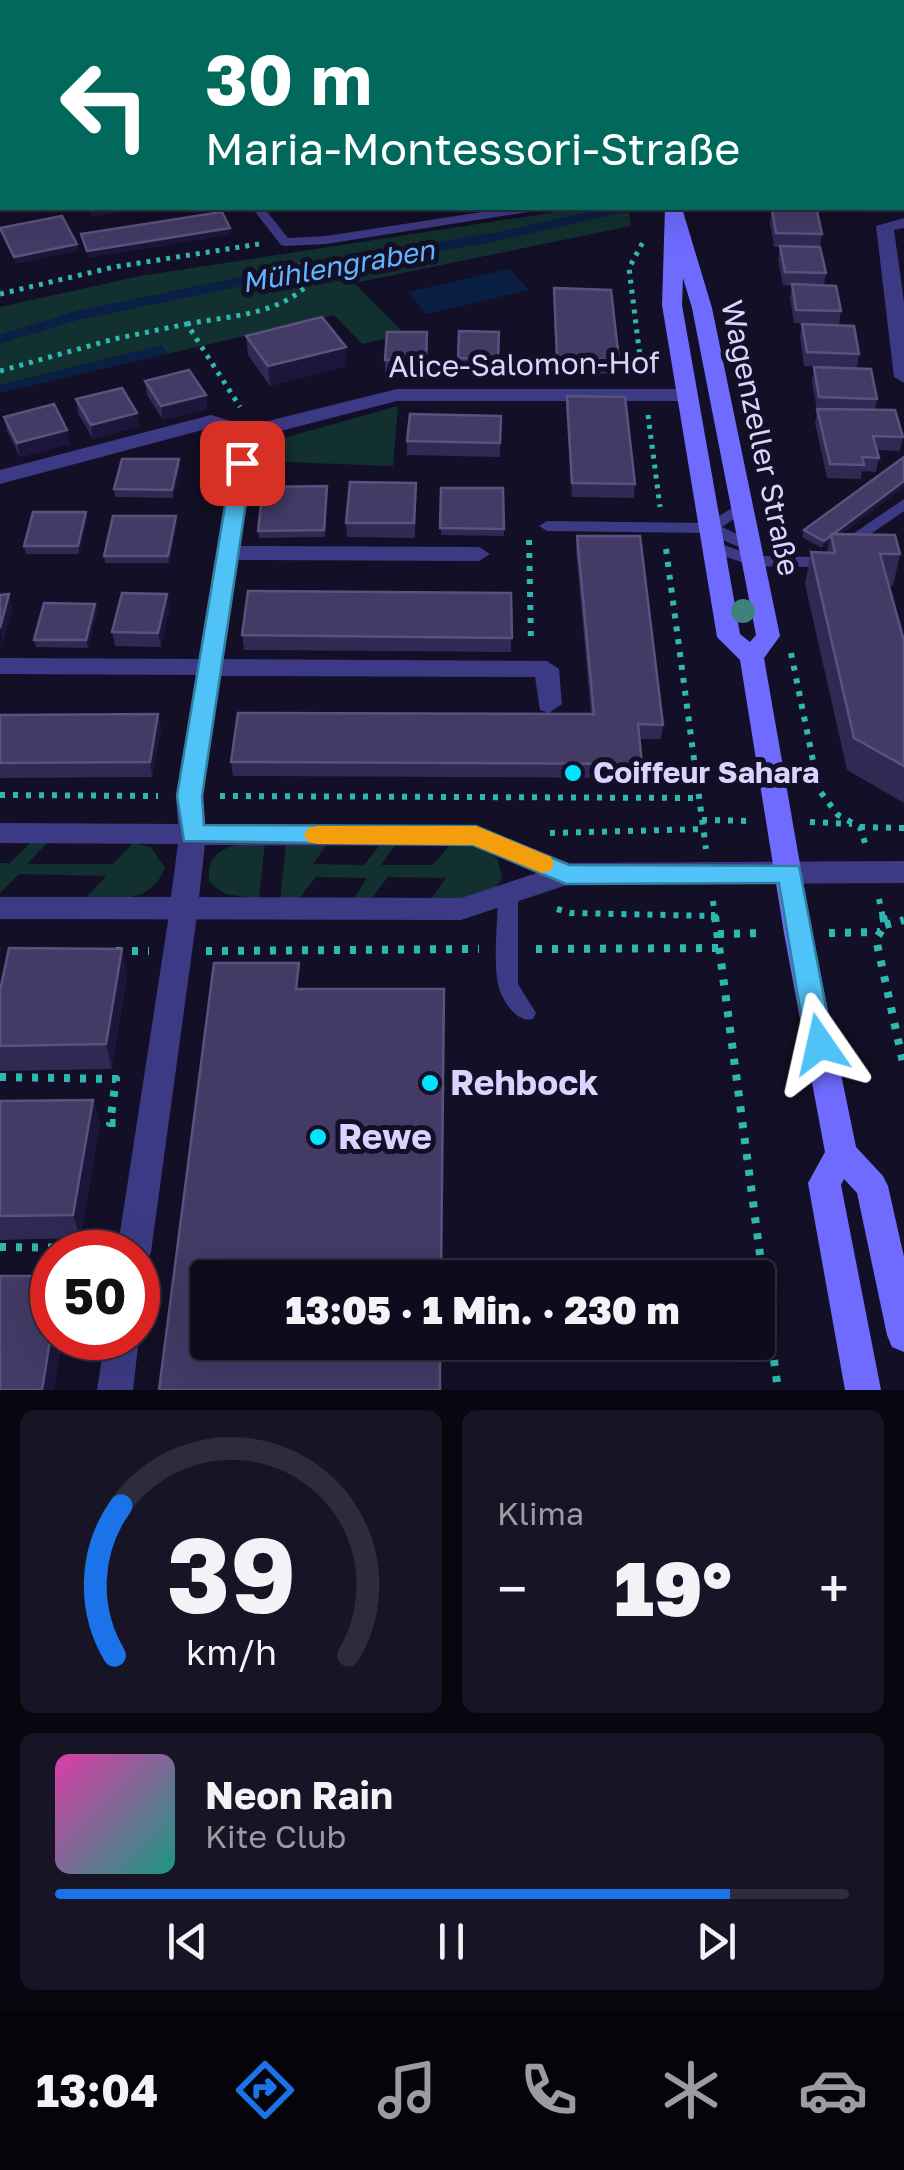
<!DOCTYPE html>
<html lang="de">
<meta charset="utf-8">
<style>
:root{--surface:#0e0b1c;--page:#171425;--text:#f1f3f6;--muted:#9b9ba3;--line:#2e2b3b;--accent:#1a73e8}
body{margin:0;font-family:"Golos Text",sans-serif;background:var(--page);color:var(--text);height:100vh;display:flex;flex-direction:column;font-size:38px;white-space:nowrap}
*{box-sizing:border-box;margin:0}
p{font-size:32px;color:var(--muted)}
.icon{flex:none;width:55px;height:55px;fill:none;stroke:currentColor;stroke-width:2;stroke-linecap:round;stroke-linejoin:round}
.map{position:relative;height:1390px;overflow:hidden}
.sheet{display:flex;flex-direction:column;gap:20px;padding:20px;background:#08060f;flex:1}
.sheet>*{flex:none}
.banner{position:absolute;left:0px;top:0px;width:905px;height:210px;box-shadow:0 10px 40px #0002,0 0 0 2px var(--line);background:#00695c;color:#fff;overflow:hidden}
.speed{position:absolute;left:30px;top:1230px;display:flex;gap:20px;font-size:50px;font-weight:700;text-align:center}
.speed>*{display:grid;place-content:center;width:130px;height:130px;border-radius:50%;background:var(--surface);box-shadow:0 10px 40px #0002,0 0 0 2px var(--line);line-height:1}
.speed .limit{border:15px solid #d22;background:#fff;color:#111}
.pin{position:absolute;display:grid;place-items:center;width:85px;height:85px;color:#fff;margin:-42px;border-radius:20px;box-shadow:0 5px 15px #0006}
.me{position:absolute;width:110px;margin:-55px;rotate:349deg;stroke-linejoin:round;filter:drop-shadow(0 0 8px #0008)}
.turn{display:flex;align-items:center;gap:35px;height:210px;padding:0 40px;font-size:45px}
.turn .icon{width:130px;height:130px;stroke-width:2.5}
.turn b{display:block;font-size:70px;line-height:85px}
.big{font-size:75px;font-weight:800;line-height:1.1}
.sheet .card{flex:1;display:flex;flex-direction:column;justify-content:center;gap:15px;min-width:0;padding:0 35px;border-radius:15px;background:var(--page)}
.sheet .dial{align-items:center;gap:0}
.dial svg{height:260px;overflow:visible;fill:none;stroke:var(--line);stroke-width:7;stroke-linecap:round;text-anchor:middle}
.dial text{fill:var(--text);stroke:none}
.song{display:flex;align-items:center;gap:30px}
.cover{width:120px;height:120px;border-radius:15px;background:linear-gradient(135deg,hsl(320 70% 55%),hsl(170 70% 35%))}
.played{height:10px;border-radius:5px;background:linear-gradient(90deg,var(--accent) 85%,var(--line) 85%)}
.keys{display:flex;justify-content:space-around;direction:ltr}
.heat{display:flex;justify-content:space-between;align-items:center;font-size:55px;direction:ltr}
.sheet .tiles{flex:1;display:grid;gap:20px;grid-template-columns:1fr 1fr}
.card:last-child{grid-column:span 2}
.trip{position:absolute;left:190px;top:1260px;width:585px;height:100px;border-radius:10px;background:var(--surface);box-shadow:0 10px 40px #0002,0 0 0 2px var(--line);font-weight:800;line-height:100px;text-align:center}
.dock{display:flex;height:160px;justify-content:space-around;align-items:center;background:#06040b;color:var(--muted)}
.dock .icon{width:70px;height:70px}
.dock .current{color:var(--accent)}
.dock b{font-size:45px;color:var(--text)}
.map>svg:first-child{display:block}
</style>
<div class="map">
<svg width="904" height="1390" viewBox="0 0 904 1390">
<rect width="100%" height="100%" fill="#130f26"/>
<path fill="#12302f" d="M0,0H329L2,2L0,123Z
M582,208H628L631,226L354,283L405,334L362,344L334,315L167,354L161,346L0,385V307L140,276Z
M398,406L393,466L256,461L254,452L262,444Z
M30,843H47L27,864H113L133,843L151,847L165,868C150,904 119,899 86,898L106,876L19,874L0,893V863H10Z
M265,843L259,899L225,894L209,882C205,845 237,844 265,843Z
M286,844H327L313,864L364,865L380,845L396,844L381,865H433L450,845H476L497,858L502,878C487,905 457,900 430,900L446,878L388,877L370,900L352,901L367,878L316,877L297,901L280,900Z"/>
<path fill="#0a1f44" d="M509,269L529,290L426,314L408,292Z
M162,345L167,354L0,393V385Z"/>
<g fill="none" stroke-linecap="round" stroke-linejoin="round">
<path stroke="#0a1f44" stroke-width="8" d="M477,241L620,209L678,208"/>
<path stroke="#0a1f44" stroke-width="9" d="M0,339L79,315L288,272L488,238"/>
<path stroke="#2fb8b0" stroke-width="5" stroke-dasharray="4 6" stroke-linecap="butt" d="M0,294L114,267L259,244
M187,324C228,316 281,315 310,282L296,260
M0,371L114,339L187,324L240,407
M642,373L629,268L644,240
M648,415L660,507"/>
<path stroke="#2fb8b0" stroke-width="6" stroke-dasharray="5 8" stroke-linecap="butt" d="M529,540L531,643
M666,549L706,849
M791,653L819,790L838,815L860,827L865,843
M0,795L158,796
M220,796L699,798
M702,820L752,821
M810,822L852,824
M860,827L904,828
M550,833L704,829
M879,899L883,918
M713,901L715,918
M557,909L571,913L715,916"/>
<path stroke="#2fb8b0" stroke-width="8" stroke-dasharray="6 10" stroke-linecap="butt" d="M711,916H715
M715,916L778,1390
M883,916L885,925L876,939L904,1067
M885,925L904,920
M829,933L880,932
M718,934L766,933
M536,949L720,948
M116,951H149
M206,951L479,949
M0,1077L116,1079L110,1123H119
M0,1247L91,1248L90,1252"/>
<path fill="#3d3a85" fill-rule="evenodd" d="M252,208H264L288,238L326,236L508,208H534L528,212L326,244L285,246L281,245Z
M904,499V511L823,567L753,566L709,551L707,547L715,542L755,556L819,557Z
M741,503L749,508L746,511L722,527L756,543L758,547L756,551L750,552L707,533L547,531L539,526L547,521L707,523Z
M508,886L515,889L518,894V984L536,1013L533,1019C517,1024 501,999 498,984C493,960 498,919 498,894L501,889Z"/>
<path fill="#3d3a85" fill-rule="evenodd" d="M184,897L194,900L198,908L151,1252L146,1263L138,1266V1252H117L170,908L174,900Z
M138,1334L139,1338L133,1390H97L105,1338H138Z"/>
<path fill="#3d3a85" fill-rule="evenodd" d="M904,218V228L894,230L904,302V383L894,377L876,226Z
M397,389H687L697,395L687,401H397L257,437L240,546L479,547L490,554L479,561L238,560L223,659L547,661L559,669L562,704L549,713L540,710L535,677L221,676L202,796L205,824L475,826L569,863L904,861V883L567,885L461,920L0,919V897H171L178,844L0,843V823L178,824L176,796L196,675L0,674V658L199,659L236,436L210,428L0,484V470L211,415L248,426ZM205,845L473,846L537,873L461,898L199,897Z"/>
<path fill="#3d3a85" fill-rule="evenodd" d="M902,72H904V82H902Z"/>
<path fill="#6f6bff" fill-rule="evenodd" d="M626,0H640L641,2H627Z
M665,208H682L712,308L780,636L764,658L812,933L856,1147L883,1176L888,1186L904,1257V1352L892,1347L887,1335L857,1193L844,1179L841,1185L881,1390H845L808,1183L825,1152L784,933L740,660L717,637L662,305ZM683,278L692,308L756,635L750,642L740,634L682,305Z"/>
</g>
<circle fill="#3d827b" cx="743" cy="611" r="12"/>
<path fill="#312854" d="M902,129H904V201H902Z
M772,210L822,234L820,247L826,273L824,285L841,311L839,325L794,323L790,298L792,286L783,285L778,260L780,247H774L770,223Z
M554,288L619,360L618,374L556,373Z
M802,324L859,354L857,368L804,366L800,337Z
M459,331L499,332L498,373L458,372Z
M246,336L346,347V366L270,386L248,355Z
M428,346L426,374H385V360Z
M814,367L877,399L875,410L903,437L900,451L877,450L879,458L876,472L862,471L861,479L827,478L815,423L817,411L812,381Z
M145,381L206,395L207,409L163,420L147,395Z
M567,396L635,484L634,498L572,497L566,410Z
M76,399L137,413L139,426L93,439L78,413Z
M501,416L500,457L407,455V441Z
M4,417L70,444L20,457L7,431Z
M904,457V487L841,534L900,554L893,586H889L904,641V803L847,770L805,584L811,552L827,553L829,542L822,548L802,537L804,530Z
M180,467L173,498L115,497L114,489Z
M441,488H503L504,536L441,535Z
M327,493L325,537L259,538L258,531Z
M416,497L415,538L347,537L346,523Z
M86,512L87,519L79,554H26L24,546Z
M177,523L169,563H105L104,556Z
M577,536L663,725L661,739H640L642,764L641,778L233,776L231,762L591,714L576,550Z
M511,593V652L244,650L242,635Z
M167,594L169,608L161,647L115,646L112,632Z
M95,604L97,611L88,648L36,647L34,640Z
M158,714L161,729L152,777L0,778V715Z
M127,974L112,1069L0,1071V991Z
M93,1100L100,1124L80,1238L0,1240V1101Z"/>
<path fill="#1d163a" d="M89,208H144L91,217Z
M230,228L231,235L88,258L87,251Z
M77,244L78,251L15,264L14,257Z
M346,347V366L270,386L268,366Z
M206,395L207,409L163,420L161,406Z
M137,413L139,426L93,439L91,425Z
M67,430L70,444L20,457L17,443Z
M179,459L180,467L173,498L172,490Z
M904,481V487L832,540L831,535Z
M86,512L87,519L79,554L78,546Z
M176,516L177,523L169,563L168,556Z
M831,535L829,542L822,548L824,541Z
M9,594L13,609L2,647L0,628Z
M167,594L169,608L161,647L158,633Z
M95,604L97,611L88,648L86,640Z
M158,714L161,729L152,777L150,762Z
M122,949L127,974L112,1069L106,1044Z
M93,1100L100,1124L80,1238L73,1215Z
M52,1328V1338H63L54,1390H42Z"/>
<path fill="#433a66" stroke="#5a527e" stroke-width="2.5" d="M700,0H821L822,2H700Z
M902,147H904V172H902Z
M772,210L817,211L822,234L776,233Z
M222,212L230,228L87,251L81,234Z
M62,216L77,244L14,257L0,228Z
M780,246L820,247L826,273L785,272Z
M792,284L836,286L841,311L796,310Z
M554,288L611,290L619,360L557,359Z
M322,317L346,347L268,366L246,336Z
M802,324L854,326L859,354L807,352Z
M459,331L499,332L498,359L458,358Z
M387,332H427L426,360H385Z
M814,367L871,369L877,399L819,397Z
M189,370L206,395L161,406L145,381Z
M122,388L137,413L91,425L76,399Z
M567,396L625,397L635,484L572,483Z
M54,404L67,430L17,443L4,417Z
M817,409L895,410L903,437L873,436L879,458L862,457L864,465L830,464Z
M410,414L501,416L500,443L407,441Z
M904,457V481L824,541L804,530Z
M122,459H179L172,490L114,489Z
M350,482L416,483L414,523H346Z
M327,486L324,530L258,531L263,487Z
M441,488H503L504,529L440,528Z
M33,512H86L78,546H24Z
M113,516H176L168,556H104Z
M831,534L895,535L900,554H880L904,641V766L854,738L811,552L835,553Z
M577,536H640L663,725L638,724L642,764L231,762L238,713L594,714Z
M248,591L511,593L512,638L242,635Z
M122,593L167,594L158,633L112,632Z
M9,594L0,628V595Z
M44,603L95,604L86,640H34Z
M158,714L150,762L0,763V715Z
M9,948L122,949L106,1044L0,1046V991Z
M214,963H299L296,989H444L441,1278H208V1342H440V1390H159Z
M93,1100L73,1215L0,1216V1101Z
M0,1276H52V1328L42,1390H0Z"/>
<path fill="#4fc3f7" stroke="#337fa1" stroke-width="2.5" d="M242,457L252,463L202,796L204,825L476,826L569,865L799,866L833,1044L829,1052L820,1055L810,1052L806,1044L779,883L566,884L473,845L184,841L177,796L232,463Z"/>
<path fill="#f59e0b" d="M317,826H476L551,857L554,864L551,870L542,873L473,845L317,844L308,842L304,835L308,828Z"/>
<g fill="#00e5ff" stroke="#130f26" stroke-width="4">
<circle cx="573" cy="773" r="10"/>
<circle cx="430" cy="1083" r="10"/>
<circle cx="318" cy="1137" r="10"/>
</g>
<g text-anchor="middle" stroke-width="10" stroke-linejoin="round" paint-order="stroke">
<g font-size="28" font-style="italic" fill="#62b6ff" stroke="#130f26">
<text transform="translate(338 266) rotate(-10)" y="10">Mühlengraben</text>
</g>
<g font-size="30" fill="#d9d4ff" stroke="#130f26">
<text transform="translate(524 365) rotate(-1)" y="10">Alice-Salomon-Hof</text>
<text transform="translate(760 438) rotate(78)" y="10">Wagenzeller Straße</text>
</g>
<g font-size="30" font-weight="bold" fill="#d9d4ff" stroke="#130f26" text-anchor="start">
<text x="593" y="783">Coiffeur Sahara</text>
</g>
<g font-size="35" font-weight="bold" fill="#d9d4ff" stroke="#130f26" text-anchor="start">
<text x="450" y="1095">Rehbock</text>
<text x="338" y="1149">Rewe</text>
</g>
</g>
</svg>
<div class="speed"><div class="limit">50</div></div>
<div class="pin" style="left:242px;top:463px;background:#d93025"><svg class="icon" aria-label="arrive" viewBox="0 0 24 24"><path d="M6 21V4h12l-3 4 3 4H6"/></svg></div>
<svg class="me" style="left:820px;top:1044px" viewBox="-20 -20 40 40"><path d="M0-17L14 15 0 8-14 15z" fill="#4fc3f7" stroke="#fff" stroke-width="4"/></svg>
<div class="trip">13:05 · 1 Min. · 230 m</div>
<div class="banner">
<div class="turn"><svg class="icon" aria-label="left" viewBox="0 0 24 24"><path d="M17 20v-9H6M10 6l-5 5 5 5"/></svg><div><b>30 m</b>Maria-Montessori-Straße</div></div>
</div>
</div>
<section class="sheet">
<div class="tiles">
<div class="card dial"><svg viewBox="0 0 100 80">
<path d="M14 69A42 42 0 1 1 86 69"/>
<path d="M14 69A42 42 0 0 1 16 23" stroke="#1a73e8"/>
<text x="50" y="56" font-size="32" font-weight="700">39</text>
<text x="50" y="72" font-size="11">km/h</text>
</svg></div>
<div class="card"><p>Klima</p>
<div class="heat"><a>−</a><b class="big">19°</b><a>+</a></div>
</div>
<div class="card">
<div class="song"><i class="cover"></i><div><b>Neon Rain</b><p>Kite Club</p></div></div>
<div class="played"></div>
<div class="keys"><svg class="icon" aria-label="previous" viewBox="0 0 24 24"><path d="M18 5L8 12l10 7zM5 5v14"/></svg><svg class="icon" aria-label="pause" viewBox="0 0 24 24"><path d="M8 5v14M16 5v14"/></svg><svg class="icon" aria-label="next" viewBox="0 0 24 24"><path d="M6 5l10 7-10 7zM19 5v14"/></svg></div>
</div>
</div>
</section>
<nav class="dock">
<b>13:04</b>
<svg class="icon current" aria-label="directions" viewBox="0 0 24 24"><path d="M12 3l9 9-9 9-9-9zM9 14v-3h6M13 9l2 2-2 2"/></svg>
<svg class="icon" aria-label="music" viewBox="0 0 24 24"><path d="M9 18V5l10-2v13"/><circle cx="6" cy="18" r="3"/><circle cx="16" cy="16" r="3"/></svg>
<svg class="icon" aria-label="phone" viewBox="0 0 24 24"><path d="M5 4h4l2 5-3 2q2 4 5 5l2-3 5 2v4C11 20 4 13 5 4z"/></svg>
<svg class="icon" aria-label="climate" viewBox="0 0 24 24"><path d="M12 3v18M4 7l16 10M4 17L20 7"/></svg>
<svg class="icon" aria-label="car" viewBox="0 0 24 24"><path d="M5 17H2v-5l4-1 3-4h7l3 4 3 1v5h-3M9 17h6M6 11h13"/><circle cx="7" cy="17" r="2"/><circle cx="17" cy="17" r="2"/></svg>
</nav>
